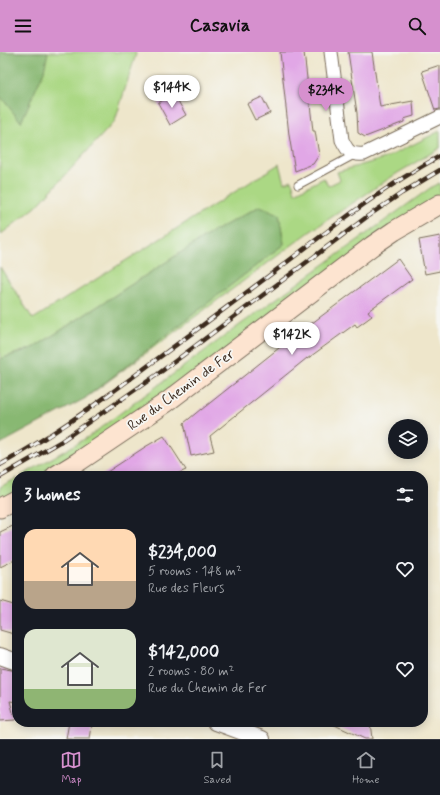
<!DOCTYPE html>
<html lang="en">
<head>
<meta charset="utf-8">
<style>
	body { margin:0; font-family:Mynerve,sans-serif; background:#20242c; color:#f1f3f6; height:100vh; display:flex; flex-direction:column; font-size:15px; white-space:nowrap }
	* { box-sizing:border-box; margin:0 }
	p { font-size:13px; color:#9ea1a6 }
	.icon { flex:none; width:22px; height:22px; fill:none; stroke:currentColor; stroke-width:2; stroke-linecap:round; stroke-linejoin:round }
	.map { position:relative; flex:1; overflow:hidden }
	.drawer { position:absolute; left:12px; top:419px; width:416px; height:256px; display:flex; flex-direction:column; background:#171b24; border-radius:16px; box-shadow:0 2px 10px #0003 }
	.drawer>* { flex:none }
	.buttons { position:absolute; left:388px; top:367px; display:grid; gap:8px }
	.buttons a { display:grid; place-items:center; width:40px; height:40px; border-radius:50%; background:#171b24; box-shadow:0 2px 10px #0003; font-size:20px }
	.price { position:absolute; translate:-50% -34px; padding:0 9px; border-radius:14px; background:#fff; color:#222; font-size:13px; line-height:26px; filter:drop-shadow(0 1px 2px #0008) }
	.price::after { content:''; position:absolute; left:50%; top:24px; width:12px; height:9px; margin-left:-6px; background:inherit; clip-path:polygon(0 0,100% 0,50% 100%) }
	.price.on { background:#d690ce; color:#111 }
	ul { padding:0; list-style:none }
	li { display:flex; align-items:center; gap:12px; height:100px; padding:0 12px }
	li span { display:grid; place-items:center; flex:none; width:112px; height:80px; border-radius:12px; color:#555 }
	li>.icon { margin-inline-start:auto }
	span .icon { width:48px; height:48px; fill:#fffc; stroke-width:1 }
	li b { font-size:17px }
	h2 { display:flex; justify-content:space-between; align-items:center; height:48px; padding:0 12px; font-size:17px }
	header { display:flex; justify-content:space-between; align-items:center; height:52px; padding:0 12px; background:#d690ce; color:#111; font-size:18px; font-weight:700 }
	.tabs { display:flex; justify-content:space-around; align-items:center; height:56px; border-top:1px solid #363941; background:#171b24; font-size:11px; color:#9ea1a6 }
	.tabs a { display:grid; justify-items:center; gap:2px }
	.tabs .on { color:#d690ce }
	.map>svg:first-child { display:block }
</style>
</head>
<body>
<header><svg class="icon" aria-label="menu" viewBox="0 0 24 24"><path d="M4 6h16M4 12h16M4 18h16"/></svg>Casavia<svg class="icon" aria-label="search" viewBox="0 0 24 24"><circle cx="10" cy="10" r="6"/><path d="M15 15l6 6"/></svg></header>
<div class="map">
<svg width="440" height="687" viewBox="0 0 440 687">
	<rect width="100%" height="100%" fill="#f6f6f2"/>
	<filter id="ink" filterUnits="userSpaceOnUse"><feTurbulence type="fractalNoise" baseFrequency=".025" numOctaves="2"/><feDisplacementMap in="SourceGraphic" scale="8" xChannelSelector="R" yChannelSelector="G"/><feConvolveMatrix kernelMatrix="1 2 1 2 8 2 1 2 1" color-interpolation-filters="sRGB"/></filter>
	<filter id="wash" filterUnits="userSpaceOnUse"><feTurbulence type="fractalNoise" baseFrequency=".012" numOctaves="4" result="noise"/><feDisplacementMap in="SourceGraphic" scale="16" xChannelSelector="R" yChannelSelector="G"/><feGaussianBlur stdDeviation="0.9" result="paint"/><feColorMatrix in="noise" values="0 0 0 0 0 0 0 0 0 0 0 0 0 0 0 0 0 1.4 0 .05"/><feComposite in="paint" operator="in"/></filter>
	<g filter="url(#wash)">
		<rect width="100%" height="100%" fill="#eee6cb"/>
		<!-- green -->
		<g fill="#abd884" stroke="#738151">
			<path d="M0,0H135L136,2L115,69L36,155L0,183Z"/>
			<path d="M440,79V96L396,122L311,179L84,347L284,192L279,162L260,154L211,181L35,295L0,307V215L33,267L279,112L284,131L292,128L295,141L324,126L328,134L340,128L337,120L386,106Z"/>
			<path d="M440,131V147L86,397L44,424H21L88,385L237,275L433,134Z"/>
			<path d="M17,426V441L0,449V435Z"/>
		</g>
		<!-- forest -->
		<g fill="#88b872" stroke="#627148">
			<path d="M0,0H48L44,19L21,70L0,44Z"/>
			<path d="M260,154L279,162L284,192L84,347L0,392V307L35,295L211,181Z"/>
		</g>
		<g id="blocks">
			<!-- building -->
			<g fill="#e1a7e6">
				<path d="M280,0H304L313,79H315L319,103L313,112L295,119L289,83Z"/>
				<path d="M348,0H372L380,55L413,49L414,64L404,67V70L365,85L358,81L357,61Z"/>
				<path d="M440,13V57L435,58L422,19Z"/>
				<path d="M174,42L186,63L170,73L158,51Z"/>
				<path d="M262,45L270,61L255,68L247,52Z"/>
				<path d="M440,184V219L425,222L419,188Z"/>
				<path d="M398,207L412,227L368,259L372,264L357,275L355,272L307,307V306L210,384L214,399L191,404L184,371L201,357V358L284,292Z"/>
				<path d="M164,384L186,418L172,424H101L145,395Z"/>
				<path d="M17,472V507L0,515V480Z"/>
				<path d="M0,549L17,554V583L0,578Z"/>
				<path d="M0,616L17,619V650L10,649L15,668L0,669Z"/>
				<path d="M69,670L92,674L90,687H66Z"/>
				<path d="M328,670H370L372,687H365Z"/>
			</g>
		</g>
	</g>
	<g filter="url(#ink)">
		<use href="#blocks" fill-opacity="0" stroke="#7a6c5b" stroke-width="1"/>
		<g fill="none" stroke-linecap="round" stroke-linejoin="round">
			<defs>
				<path id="service" d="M298,133L354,103"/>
				<path id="minor" d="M331,0L342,88C348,100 350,103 364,102L440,65"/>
				<g id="tertiary">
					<path d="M0,604L17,610"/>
					<path d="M216,670L262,687"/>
				</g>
				<g id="secondary">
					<path d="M55,424L78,410L167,350L372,194L394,179L440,152"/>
					<path d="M0,456L17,447"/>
				</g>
			</defs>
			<!-- service casing -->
			<use href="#service" stroke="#7a6c5b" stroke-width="9"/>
			<!-- minor casing -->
			<use href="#minor" stroke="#7a6c5b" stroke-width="15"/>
			<!-- tertiary casing -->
			<use href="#tertiary" stroke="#7a6c5b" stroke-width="18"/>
			<!-- secondary casing -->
			<use href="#secondary" stroke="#7a6c5b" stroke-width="21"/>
			<!-- service -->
			<use href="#service" stroke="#fff" stroke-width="7"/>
			<!-- minor -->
			<use href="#minor" stroke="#fff" stroke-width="13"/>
			<!-- tertiary -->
			<use href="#tertiary" stroke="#fff" stroke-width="16"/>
			<!-- secondary -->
			<use href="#secondary" stroke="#fde4d0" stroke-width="19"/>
			<defs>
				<g id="rail">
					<path d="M0,413C54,383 104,347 153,310C199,276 245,242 291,207C339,170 387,133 440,104"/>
					<path d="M0,425L60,390L158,322L368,164L402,141L440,118"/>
				</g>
			</defs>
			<!-- rail casing -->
			<use href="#rail" stroke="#3b2a1e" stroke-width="4.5"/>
			<!-- rail -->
			<use href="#rail" stroke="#f6f6f2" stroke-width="3" stroke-dasharray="9" stroke-linecap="butt"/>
		</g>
	</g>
	<g text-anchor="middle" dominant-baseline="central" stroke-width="3.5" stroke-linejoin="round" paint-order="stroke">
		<!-- street labels -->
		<g font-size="14" fill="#3b2a1e" stroke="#f6f6f2">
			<text transform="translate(181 338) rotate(-36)">Rue du Chemin de Fer</text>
		</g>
	</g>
</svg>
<div class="buttons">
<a><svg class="icon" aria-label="layers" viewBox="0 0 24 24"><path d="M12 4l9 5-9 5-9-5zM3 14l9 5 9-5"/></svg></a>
</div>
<b class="price" style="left:172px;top:57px">$144K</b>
<b class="price on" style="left:326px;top:60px">$234K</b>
<b class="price" style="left:292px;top:304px">$142K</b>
<section class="drawer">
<h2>3 homes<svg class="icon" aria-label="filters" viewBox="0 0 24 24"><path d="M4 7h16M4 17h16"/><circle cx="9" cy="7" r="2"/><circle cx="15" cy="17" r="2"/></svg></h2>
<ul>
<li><span style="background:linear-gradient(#ffd9b3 65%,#b9a48a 0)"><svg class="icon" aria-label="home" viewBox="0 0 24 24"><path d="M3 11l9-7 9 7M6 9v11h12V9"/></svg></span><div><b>$234,000</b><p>5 rooms · 148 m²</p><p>Rue des Fleurs</p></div><svg class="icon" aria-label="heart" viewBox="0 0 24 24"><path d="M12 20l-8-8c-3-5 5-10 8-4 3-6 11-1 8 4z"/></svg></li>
<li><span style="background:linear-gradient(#dfe7d0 75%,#8fb573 0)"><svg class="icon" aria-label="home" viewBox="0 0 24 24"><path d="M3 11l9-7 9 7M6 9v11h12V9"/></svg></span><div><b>$142,000</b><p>2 rooms · 80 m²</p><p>Rue du Chemin de Fer</p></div><svg class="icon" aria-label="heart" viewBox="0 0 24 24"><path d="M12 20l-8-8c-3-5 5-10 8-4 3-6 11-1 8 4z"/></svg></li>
</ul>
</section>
</div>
<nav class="tabs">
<a class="on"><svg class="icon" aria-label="map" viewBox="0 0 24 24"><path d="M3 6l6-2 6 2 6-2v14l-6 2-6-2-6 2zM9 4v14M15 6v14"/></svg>Map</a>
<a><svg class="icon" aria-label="saved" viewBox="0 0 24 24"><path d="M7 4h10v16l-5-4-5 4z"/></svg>Saved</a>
<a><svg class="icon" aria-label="home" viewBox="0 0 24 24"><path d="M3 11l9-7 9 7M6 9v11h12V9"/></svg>Home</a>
</nav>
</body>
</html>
